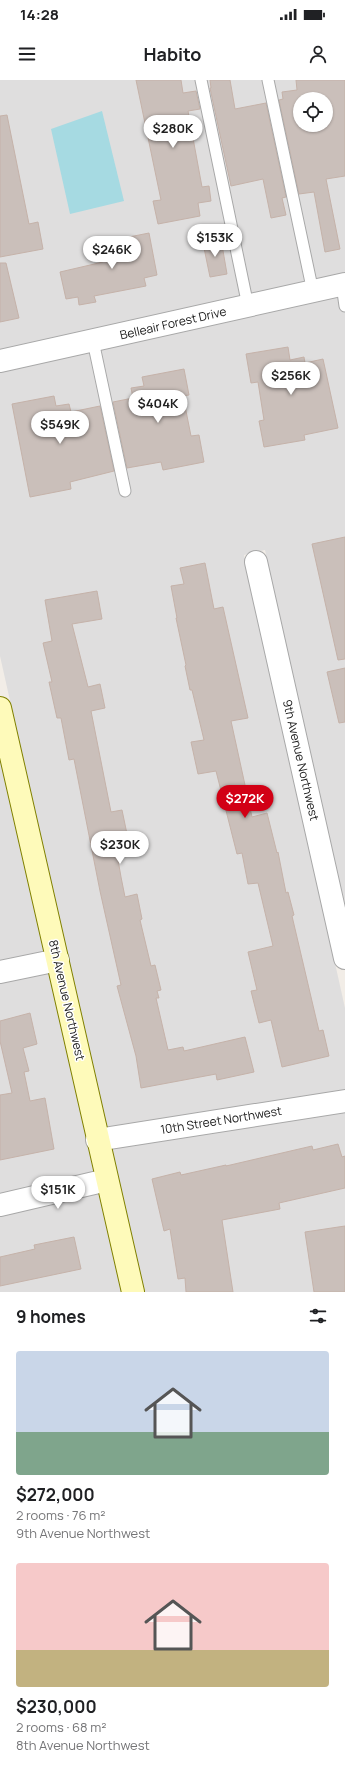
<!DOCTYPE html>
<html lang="en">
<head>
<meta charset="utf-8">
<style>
	body { margin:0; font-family:Manrope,sans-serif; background:#f6f6f6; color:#202124; height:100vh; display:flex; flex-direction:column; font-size:15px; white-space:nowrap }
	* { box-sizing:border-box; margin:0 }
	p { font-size:13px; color:#757577 }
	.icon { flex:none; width:22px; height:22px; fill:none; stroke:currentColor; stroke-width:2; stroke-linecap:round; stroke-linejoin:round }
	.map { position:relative; height:1212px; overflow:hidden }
	.side { display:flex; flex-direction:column; background:#fff; flex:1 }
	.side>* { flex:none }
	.buttons { position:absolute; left:293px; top:12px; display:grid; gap:8px }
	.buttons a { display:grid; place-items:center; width:40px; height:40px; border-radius:50%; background:#fff; box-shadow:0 1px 3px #0004; font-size:20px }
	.price { position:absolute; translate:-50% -34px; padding:0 9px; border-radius:14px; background:#fff; color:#222; font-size:13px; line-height:26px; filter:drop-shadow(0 1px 2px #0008) }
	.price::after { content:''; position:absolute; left:50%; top:24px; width:12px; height:9px; margin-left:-6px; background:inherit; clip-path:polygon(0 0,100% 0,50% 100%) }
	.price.current { background:#d20015; color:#fff }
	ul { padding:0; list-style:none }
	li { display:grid; align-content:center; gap:8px; height:212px; padding:0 16px }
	li span { display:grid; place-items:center; height:124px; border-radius:4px; color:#555 }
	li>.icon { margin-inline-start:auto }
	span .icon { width:72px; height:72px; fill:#fffc; stroke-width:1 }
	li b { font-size:17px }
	h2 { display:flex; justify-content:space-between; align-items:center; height:48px; padding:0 16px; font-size:17px }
	.status { display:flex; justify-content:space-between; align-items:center; height:28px; padding:0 20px; background:#fff; direction:ltr }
	.status svg { height:11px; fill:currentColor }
	header { display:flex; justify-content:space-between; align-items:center; height:52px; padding:0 16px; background:#fff; font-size:18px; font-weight:700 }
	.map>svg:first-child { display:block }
</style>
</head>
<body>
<div class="status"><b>14:28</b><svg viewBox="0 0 49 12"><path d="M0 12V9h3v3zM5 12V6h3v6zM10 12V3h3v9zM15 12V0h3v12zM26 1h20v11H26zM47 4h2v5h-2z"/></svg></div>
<header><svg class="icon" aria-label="menu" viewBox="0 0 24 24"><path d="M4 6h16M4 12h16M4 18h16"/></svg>Habito<svg class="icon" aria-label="person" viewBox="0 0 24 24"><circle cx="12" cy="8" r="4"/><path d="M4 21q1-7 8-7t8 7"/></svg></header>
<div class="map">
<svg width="345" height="1212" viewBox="0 0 345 1212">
	<rect width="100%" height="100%" fill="#f2ede7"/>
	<!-- residential -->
	<g fill="#dfdede" fill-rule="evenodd">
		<path d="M0,0H345V195L0,272ZM300,19H326V45H300Z"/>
		<path d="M345,214V829L265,470L244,475L345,928V1011L106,1049L0,576V291Z"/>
		<path d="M0,678L45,873L0,882Z"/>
		<path d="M49,892L94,1093L0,1115V902Z"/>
		<path d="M345,1031V1212H144L110,1068Z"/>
		<path d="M98,1112L122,1212H0V1135Z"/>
	</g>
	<!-- water -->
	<path fill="#a6dae2" d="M102,31L124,121L70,134L51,49Z"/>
	<!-- building -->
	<g fill="#cabfba" stroke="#c5b2a9" fill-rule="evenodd">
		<path d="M136,0H181L183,13L196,11L200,29L188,31L202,107L209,106L211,121L198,123L200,136L158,144L153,121L161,120Z"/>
		<path d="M210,0H230L235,29L266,23L286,117L282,118L286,135L271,138L263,99L231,106L210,8H211Z"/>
		<path d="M296,0H345V96L326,99L340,169L325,172L314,112L299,114L279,20L283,19L282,12L297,10ZM300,19H326V45H300Z"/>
		<path d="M7,35L29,144L38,142L43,169L0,177V36Z"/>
		<path d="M149,153L157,195L144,198L146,206L94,216L96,222L79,225L78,217L66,219L60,192L103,182L99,163Z"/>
		<path d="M221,159L227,194L210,197L203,163Z"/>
		<path d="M0,183H6L19,238L0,242Z"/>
		<path d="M288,267L290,280L304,277L305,283L323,279L338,348L304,355L305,360L264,367L259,341L264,340L258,302L251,303L246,274Z"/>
		<path d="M184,289L189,315L183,316L191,356L199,355L204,382L163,390L161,382L127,388L113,322L133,318L131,308L144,306L142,297Z"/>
		<path d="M54,316L56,326L69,324L71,332L100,326L114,391L70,402L71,409L30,417L12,324Z"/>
		<path d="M345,457V579L338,580L312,464Z"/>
		<path d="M205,483L214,529L223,527L248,638L231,641L252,737L267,733L277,773L278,772L286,813L288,812L294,835L292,836L319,951L323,950L329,976L282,987L271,940L259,943L251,911L257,910L248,872L273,866L258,803L248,804L242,773L237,774L216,691L198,694L191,662L204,660L192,610H190L185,586L186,585L176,538H177L171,506L184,504L180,488Z"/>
		<path d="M97,511L102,539L72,544L88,607L100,604L105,628L91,631L111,732L122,730L127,754L114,757L121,797L125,817L137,814L142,839L140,840L151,886L155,885L161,910L157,911L159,918H156L168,970L183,967L184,971L245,957L254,992L217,1000L216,994L141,1008L136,976L117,906L121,905L100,811L74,679L69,680L61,638H57L49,602H52L43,563L52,561L45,520Z"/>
		<path d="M345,588V642L339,643L327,592Z"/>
		<path d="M30,933L37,964L23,968L29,991L24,992L30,1021L45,1018L54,1069L0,1080V1015L12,1013L0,961V941Z"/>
		<path d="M338,1064L342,1077L345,1076V1108L279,1123L280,1129L222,1140L233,1212H186L185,1198L178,1199L170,1149L164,1151L152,1099L180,1092L181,1095L226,1085V1086L312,1066L313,1070Z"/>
		<path d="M345,1146V1212H314L305,1152Z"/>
		<path d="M74,1157L81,1189L0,1206V1177L35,1169L34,1165Z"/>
	</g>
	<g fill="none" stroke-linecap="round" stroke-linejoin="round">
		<defs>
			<g id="lane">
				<path d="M201,0L248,226"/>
				<path d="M268,0L313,212"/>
				<path d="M342,205L345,226"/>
				<path d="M93,261L125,411"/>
			</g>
			<g id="street">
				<path d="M0,281L345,204"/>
				<path d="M256,482L345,878"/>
				<path d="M0,892L58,880"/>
				<path d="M97,1060L345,1021"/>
				<path d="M0,1125L107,1100"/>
			</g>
			<path id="secondary" d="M0,628L133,1212"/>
		</defs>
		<!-- lane casing -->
		<use href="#lane" stroke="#a8a8a8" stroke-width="13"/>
		<!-- street casing -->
		<use href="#street" stroke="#a8a8a8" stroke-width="24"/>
		<!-- secondary casing -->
		<use href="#secondary" stroke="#808000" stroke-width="24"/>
		<!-- lane -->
		<use href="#lane" stroke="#fff" stroke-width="11"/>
		<!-- street -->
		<use href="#street" stroke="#fff" stroke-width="22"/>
		<!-- secondary -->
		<use href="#secondary" stroke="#fefaba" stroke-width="22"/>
	</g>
	<g text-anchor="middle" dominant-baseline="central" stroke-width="3" stroke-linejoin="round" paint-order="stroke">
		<!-- street labels -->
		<g font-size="12" fill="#212121" stroke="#fff">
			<text transform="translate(173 243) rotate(-13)">Belleair Forest Drive</text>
			<text transform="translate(301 680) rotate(77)">9th Avenue Northwest</text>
			<text transform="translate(67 920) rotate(77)">8th Avenue Northwest</text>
			<text transform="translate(221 1040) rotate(-9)">10th Street Northwest</text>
		</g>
	</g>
</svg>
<div class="buttons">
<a><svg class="icon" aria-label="locate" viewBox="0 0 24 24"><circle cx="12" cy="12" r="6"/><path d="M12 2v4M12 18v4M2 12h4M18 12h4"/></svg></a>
</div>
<b class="price" style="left:173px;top:69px">$280K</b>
<b class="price" style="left:215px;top:178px">$153K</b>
<b class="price" style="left:112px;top:190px">$246K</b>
<b class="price" style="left:291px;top:316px">$256K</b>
<b class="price" style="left:158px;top:344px">$404K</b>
<b class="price" style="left:60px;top:365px">$549K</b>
<b class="price current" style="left:245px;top:739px">$272K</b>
<b class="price" style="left:120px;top:785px">$230K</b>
<b class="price" style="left:58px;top:1130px">$151K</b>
</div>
<section class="side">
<h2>9 homes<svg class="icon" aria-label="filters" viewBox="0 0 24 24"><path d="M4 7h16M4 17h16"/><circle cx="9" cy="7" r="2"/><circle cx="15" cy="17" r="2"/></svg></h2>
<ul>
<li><span style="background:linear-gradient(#c9d6e8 65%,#7fa58c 0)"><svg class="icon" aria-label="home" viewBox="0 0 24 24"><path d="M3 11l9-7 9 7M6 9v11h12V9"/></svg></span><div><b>$272,000</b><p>2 rooms · 76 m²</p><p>9th Avenue Northwest</p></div></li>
<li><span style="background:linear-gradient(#f6c9c9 70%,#c2b280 0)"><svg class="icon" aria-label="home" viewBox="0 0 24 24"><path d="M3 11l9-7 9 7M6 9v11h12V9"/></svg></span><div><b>$230,000</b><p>2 rooms · 68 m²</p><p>8th Avenue Northwest</p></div></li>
</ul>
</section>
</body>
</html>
